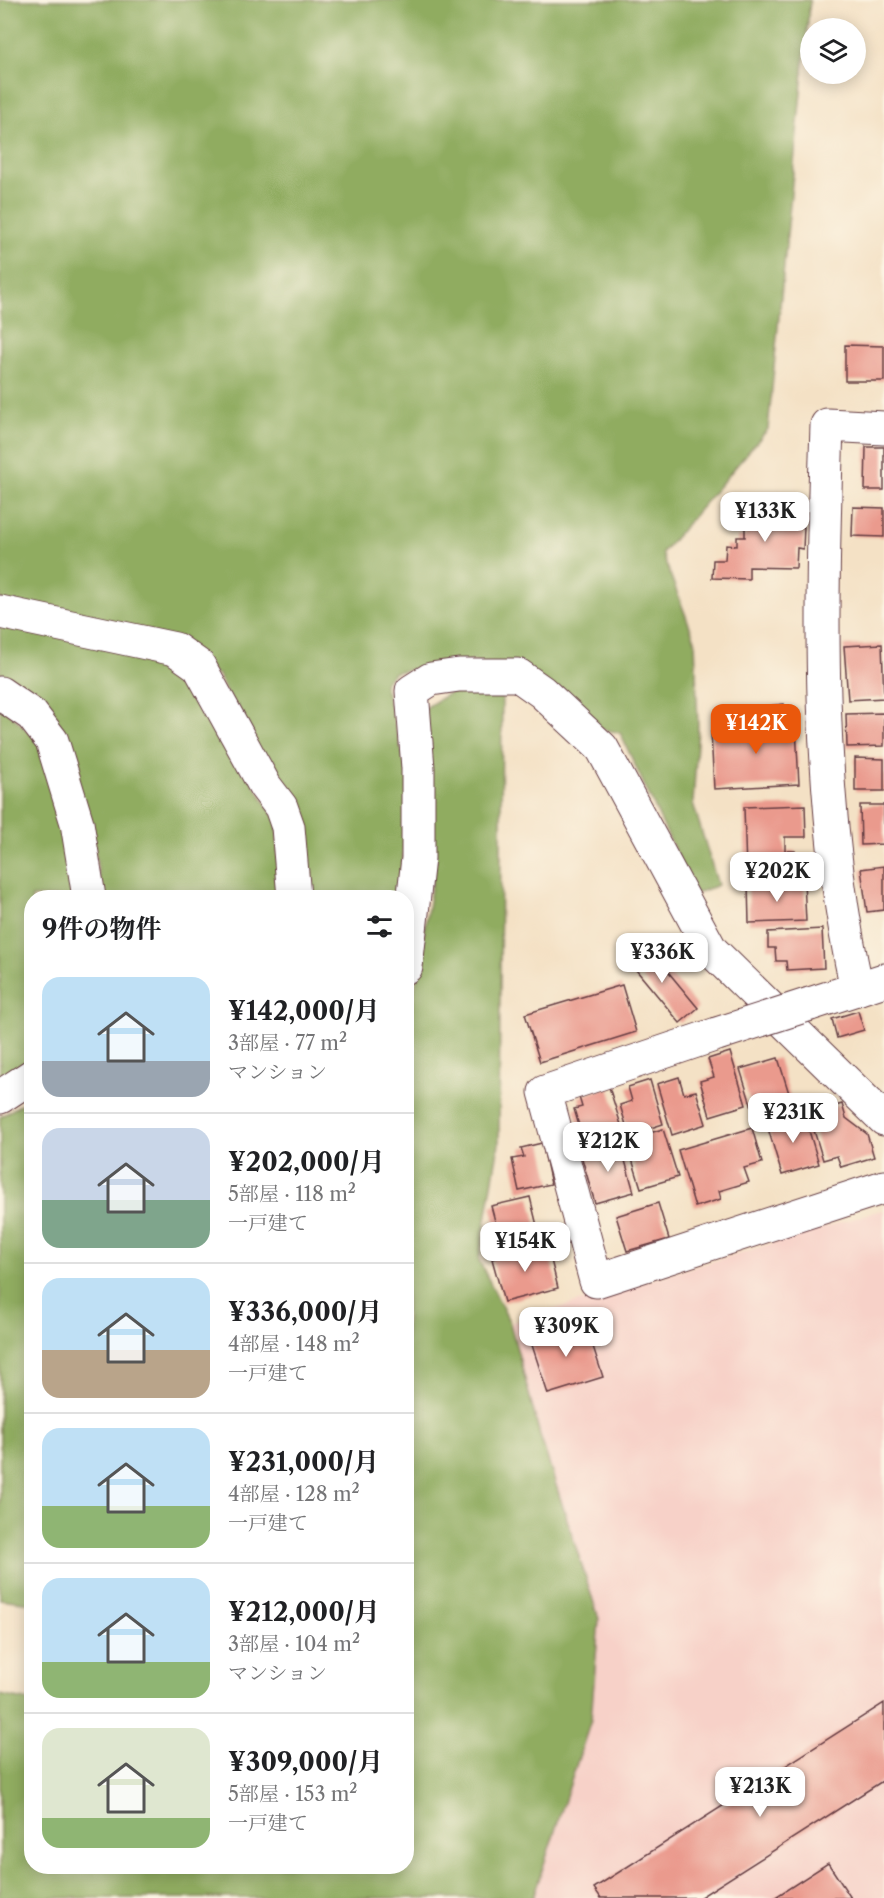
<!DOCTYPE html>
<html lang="ja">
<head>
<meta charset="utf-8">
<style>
	body { margin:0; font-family:"Libre Caslon Text","Noto Serif JP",serif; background:#f6f6f6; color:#202124; height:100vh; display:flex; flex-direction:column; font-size:22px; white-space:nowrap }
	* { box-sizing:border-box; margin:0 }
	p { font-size:20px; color:#757577 }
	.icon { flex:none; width:33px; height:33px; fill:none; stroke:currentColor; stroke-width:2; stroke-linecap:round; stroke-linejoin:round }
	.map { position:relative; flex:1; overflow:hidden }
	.panel { position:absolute; left:24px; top:890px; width:390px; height:984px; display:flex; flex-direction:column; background:#fff; border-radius:24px; box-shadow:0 3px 15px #0003 }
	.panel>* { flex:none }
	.buttons { position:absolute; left:800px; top:18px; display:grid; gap:12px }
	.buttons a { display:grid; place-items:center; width:66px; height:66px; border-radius:50%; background:#fff; box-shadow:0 3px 15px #0003; font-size:30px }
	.price { position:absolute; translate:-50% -51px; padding:0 14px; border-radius:12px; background:#fff; color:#222; font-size:20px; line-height:39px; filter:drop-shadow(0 2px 3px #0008) }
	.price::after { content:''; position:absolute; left:50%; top:36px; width:18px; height:14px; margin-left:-9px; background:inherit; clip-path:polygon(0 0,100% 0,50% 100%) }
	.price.active { background:#ea580c; color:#fff }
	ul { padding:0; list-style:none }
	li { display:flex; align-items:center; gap:18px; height:150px; padding:0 18px }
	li+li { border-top:2px solid #e0e0e0 }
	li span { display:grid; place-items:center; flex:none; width:168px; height:120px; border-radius:18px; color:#555 }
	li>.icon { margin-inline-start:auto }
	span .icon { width:72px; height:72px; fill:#fffc; stroke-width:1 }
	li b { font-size:26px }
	h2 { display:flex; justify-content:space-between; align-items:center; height:72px; padding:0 18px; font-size:26px }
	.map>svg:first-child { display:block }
</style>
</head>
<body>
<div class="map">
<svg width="884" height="1898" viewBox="0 0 884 1898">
	<rect width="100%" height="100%" fill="#fcf5e5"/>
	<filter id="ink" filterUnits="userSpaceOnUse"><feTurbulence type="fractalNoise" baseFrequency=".0167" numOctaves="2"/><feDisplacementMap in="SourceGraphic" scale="12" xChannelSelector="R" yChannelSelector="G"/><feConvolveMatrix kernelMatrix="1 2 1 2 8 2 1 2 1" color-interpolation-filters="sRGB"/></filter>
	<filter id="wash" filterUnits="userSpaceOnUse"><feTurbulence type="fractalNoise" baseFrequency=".008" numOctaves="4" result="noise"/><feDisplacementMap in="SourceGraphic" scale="24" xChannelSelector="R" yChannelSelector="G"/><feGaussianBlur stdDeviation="1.35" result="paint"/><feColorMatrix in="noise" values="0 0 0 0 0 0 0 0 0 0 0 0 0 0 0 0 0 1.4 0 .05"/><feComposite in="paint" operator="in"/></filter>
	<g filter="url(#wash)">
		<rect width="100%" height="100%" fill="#f4e1c5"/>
		<!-- built -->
		<path fill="#f7d1c8" d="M881,1210L884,1211V1898H533L591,1720L540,1435L510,1323Z"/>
		<!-- forest -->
		<g fill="#90ac60" stroke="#6d6646" stroke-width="1.5">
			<path d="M0,0H810L768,429L662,553L695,640L698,728L693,803L718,885L695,894L620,733L589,726L474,661L395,672L384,683L409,778L400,897H305L219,675L0,599Z"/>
			<path d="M0,624L181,664L277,822L280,897H102L90,820L0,680Z"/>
			<path d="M451,692H502L499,1144L479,1260L510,1323L540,1435L599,1619L591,1720L533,1898H0V1695L31,1701L32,1866H406V1044L434,870L425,708Z"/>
			<path d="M0,704L44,747L67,826L76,897H32L31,1058L0,1083Z"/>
			<path d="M31,1098V1603L0,1599V1117Z"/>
		</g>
		<g id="blocks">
			<!-- building -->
			<g fill="#ea9a8d">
				<path d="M845,345L884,346V381H845Z"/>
				<path d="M866,447H884V490H865Z"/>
				<path d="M773,498H798V527H804L803,549L797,548L796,568L749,567V579L712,578L713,560H725L726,545L737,546V537H745V526H758V512L773,513Z"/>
				<path d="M853,507L884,508V537L852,536Z"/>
				<path d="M882,644L884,698L848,700L844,646Z"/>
				<path d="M784,704L785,728H796L799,784L714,789L711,732L771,729L769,706Z"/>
				<path d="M884,713V746L847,747L846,714Z"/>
				<path d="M855,758L884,759V791H855Z"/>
				<path d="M805,805L806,837H785V851H795V870L746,871L744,807Z"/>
				<path d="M860,805H884V844L861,845Z"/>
				<path d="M884,866V910L867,912L861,869Z"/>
				<path d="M804,882L806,921L749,923L748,884Z"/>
				<path d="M822,929L824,968L787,970L786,961H776L775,948H768V932Z"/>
				<path d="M645,944L698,1008L680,1023L627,959Z"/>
				<path d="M622,985L636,1032L540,1062L525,1014Z"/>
				<path d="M858,1011L864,1030L837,1038L832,1019Z"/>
				<path d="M730,1052L746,1105L710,1116L700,1081L714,1077L708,1059Z"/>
				<path d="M778,1058L792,1103L754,1114L740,1069Z"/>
				<path d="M679,1077L684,1094L696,1091L706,1124L672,1135L657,1084Z"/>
				<path d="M650,1080L663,1124L629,1135L620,1105L632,1101L628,1087Z"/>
				<path d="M609,1087L622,1128L583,1139L574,1109L582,1107L579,1097Z"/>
				<path d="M842,1104L846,1118L867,1134L874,1157L841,1167L837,1156L823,1160L809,1114Z"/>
				<path d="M804,1114L819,1164L782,1175L767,1125Z"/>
				<path d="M752,1128L762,1163L744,1168L749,1182L719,1191L721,1199L695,1207L678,1150Z"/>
				<path d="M663,1129L678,1177L641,1188L626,1140Z"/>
				<path d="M542,1143L551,1184L519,1191L512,1159L524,1157L521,1148Z"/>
				<path d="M620,1143L634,1192L595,1203L581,1155Z"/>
				<path d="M530,1197L538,1230L500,1240L491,1206Z"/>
				<path d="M658,1203L669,1239L627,1251L616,1216Z"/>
				<path d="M547,1244L558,1288L504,1302L492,1259Z"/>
				<path d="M585,1322L603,1377L548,1394L530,1339Z"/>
				<path d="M884,1703V1780L699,1898H601L594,1888Z"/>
				<path d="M828,1863L851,1898H774Z"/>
			</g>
		</g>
	</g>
	<g filter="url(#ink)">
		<use href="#blocks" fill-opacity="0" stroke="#643c42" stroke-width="1.5"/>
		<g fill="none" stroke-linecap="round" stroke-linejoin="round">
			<defs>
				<g id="minor">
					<path d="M0,612L175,649L199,666L265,786L281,807L288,827L294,897"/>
					<path d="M0,693L32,715L52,741L77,823L89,897"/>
					<path d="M406,967L418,858V768L412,691L431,679L459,675H518L542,692L602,748L711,950L884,1119"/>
					<path d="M857,989C816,803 821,614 827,425L884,428"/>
					<path d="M810,1004L884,980"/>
					<path d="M717,1034L545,1092L596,1281L884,1187"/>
					<path d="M0,1097L32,1076"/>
				</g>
			</defs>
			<!-- minor casing -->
			<use href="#minor" stroke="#643c42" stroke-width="35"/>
			<!-- minor -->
			<use href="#minor" stroke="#fff" stroke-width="33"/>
			<defs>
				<path id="minor-bridge" d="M717,1034L810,1004"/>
			</defs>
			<!-- minor-bridge casing -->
			<use href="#minor-bridge" stroke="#643c42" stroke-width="35" stroke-linecap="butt"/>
			<!-- minor-bridge -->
			<use href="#minor-bridge" stroke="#fff" stroke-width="33"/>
		</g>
	</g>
</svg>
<div class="buttons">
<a><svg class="icon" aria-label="layers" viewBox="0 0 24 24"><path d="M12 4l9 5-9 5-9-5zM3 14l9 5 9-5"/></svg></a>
</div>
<b class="price" style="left:765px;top:543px">¥133K</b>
<b class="price active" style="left:756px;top:755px">¥142K</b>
<b class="price" style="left:777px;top:903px">¥202K</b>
<b class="price" style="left:662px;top:984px">¥336K</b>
<b class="price" style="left:793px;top:1144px">¥231K</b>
<b class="price" style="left:608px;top:1173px">¥212K</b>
<b class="price" style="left:525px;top:1273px">¥154K</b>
<b class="price" style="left:566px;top:1358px">¥309K</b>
<b class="price" style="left:760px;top:1818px">¥213K</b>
<section class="panel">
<h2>9件の物件<svg class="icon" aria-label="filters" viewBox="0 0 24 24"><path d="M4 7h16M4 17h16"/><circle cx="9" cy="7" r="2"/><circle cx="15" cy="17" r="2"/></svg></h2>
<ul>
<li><span style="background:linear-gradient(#bfe0f5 70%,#9aa5b1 0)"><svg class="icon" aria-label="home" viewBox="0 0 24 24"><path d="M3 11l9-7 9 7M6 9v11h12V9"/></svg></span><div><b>¥142,000/月</b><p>3部屋 · 77 m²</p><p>マンション</p></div></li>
<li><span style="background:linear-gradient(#c9d6e8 60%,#7fa58c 0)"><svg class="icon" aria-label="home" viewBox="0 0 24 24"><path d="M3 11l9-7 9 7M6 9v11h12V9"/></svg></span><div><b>¥202,000/月</b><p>5部屋 · 118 m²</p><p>一戸建て</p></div></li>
<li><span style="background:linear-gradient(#bfe0f5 60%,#b9a48a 0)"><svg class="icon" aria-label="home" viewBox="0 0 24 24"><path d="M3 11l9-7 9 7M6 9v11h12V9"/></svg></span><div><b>¥336,000/月</b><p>4部屋 · 148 m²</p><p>一戸建て</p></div></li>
<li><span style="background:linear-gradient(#bfe0f5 65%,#8fb573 0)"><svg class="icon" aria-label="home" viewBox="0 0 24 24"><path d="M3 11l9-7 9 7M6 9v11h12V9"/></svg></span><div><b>¥231,000/月</b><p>4部屋 · 128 m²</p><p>一戸建て</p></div></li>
<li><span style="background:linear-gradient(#bfe0f5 70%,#8fb573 0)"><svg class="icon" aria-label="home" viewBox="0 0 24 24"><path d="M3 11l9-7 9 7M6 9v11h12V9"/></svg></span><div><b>¥212,000/月</b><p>3部屋 · 104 m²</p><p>マンション</p></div></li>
<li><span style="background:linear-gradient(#dfe7d0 75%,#8fb573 0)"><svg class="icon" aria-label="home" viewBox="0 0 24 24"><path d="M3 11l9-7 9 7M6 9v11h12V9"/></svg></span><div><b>¥309,000/月</b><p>5部屋 · 153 m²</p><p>一戸建て</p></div></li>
</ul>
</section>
</div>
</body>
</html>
